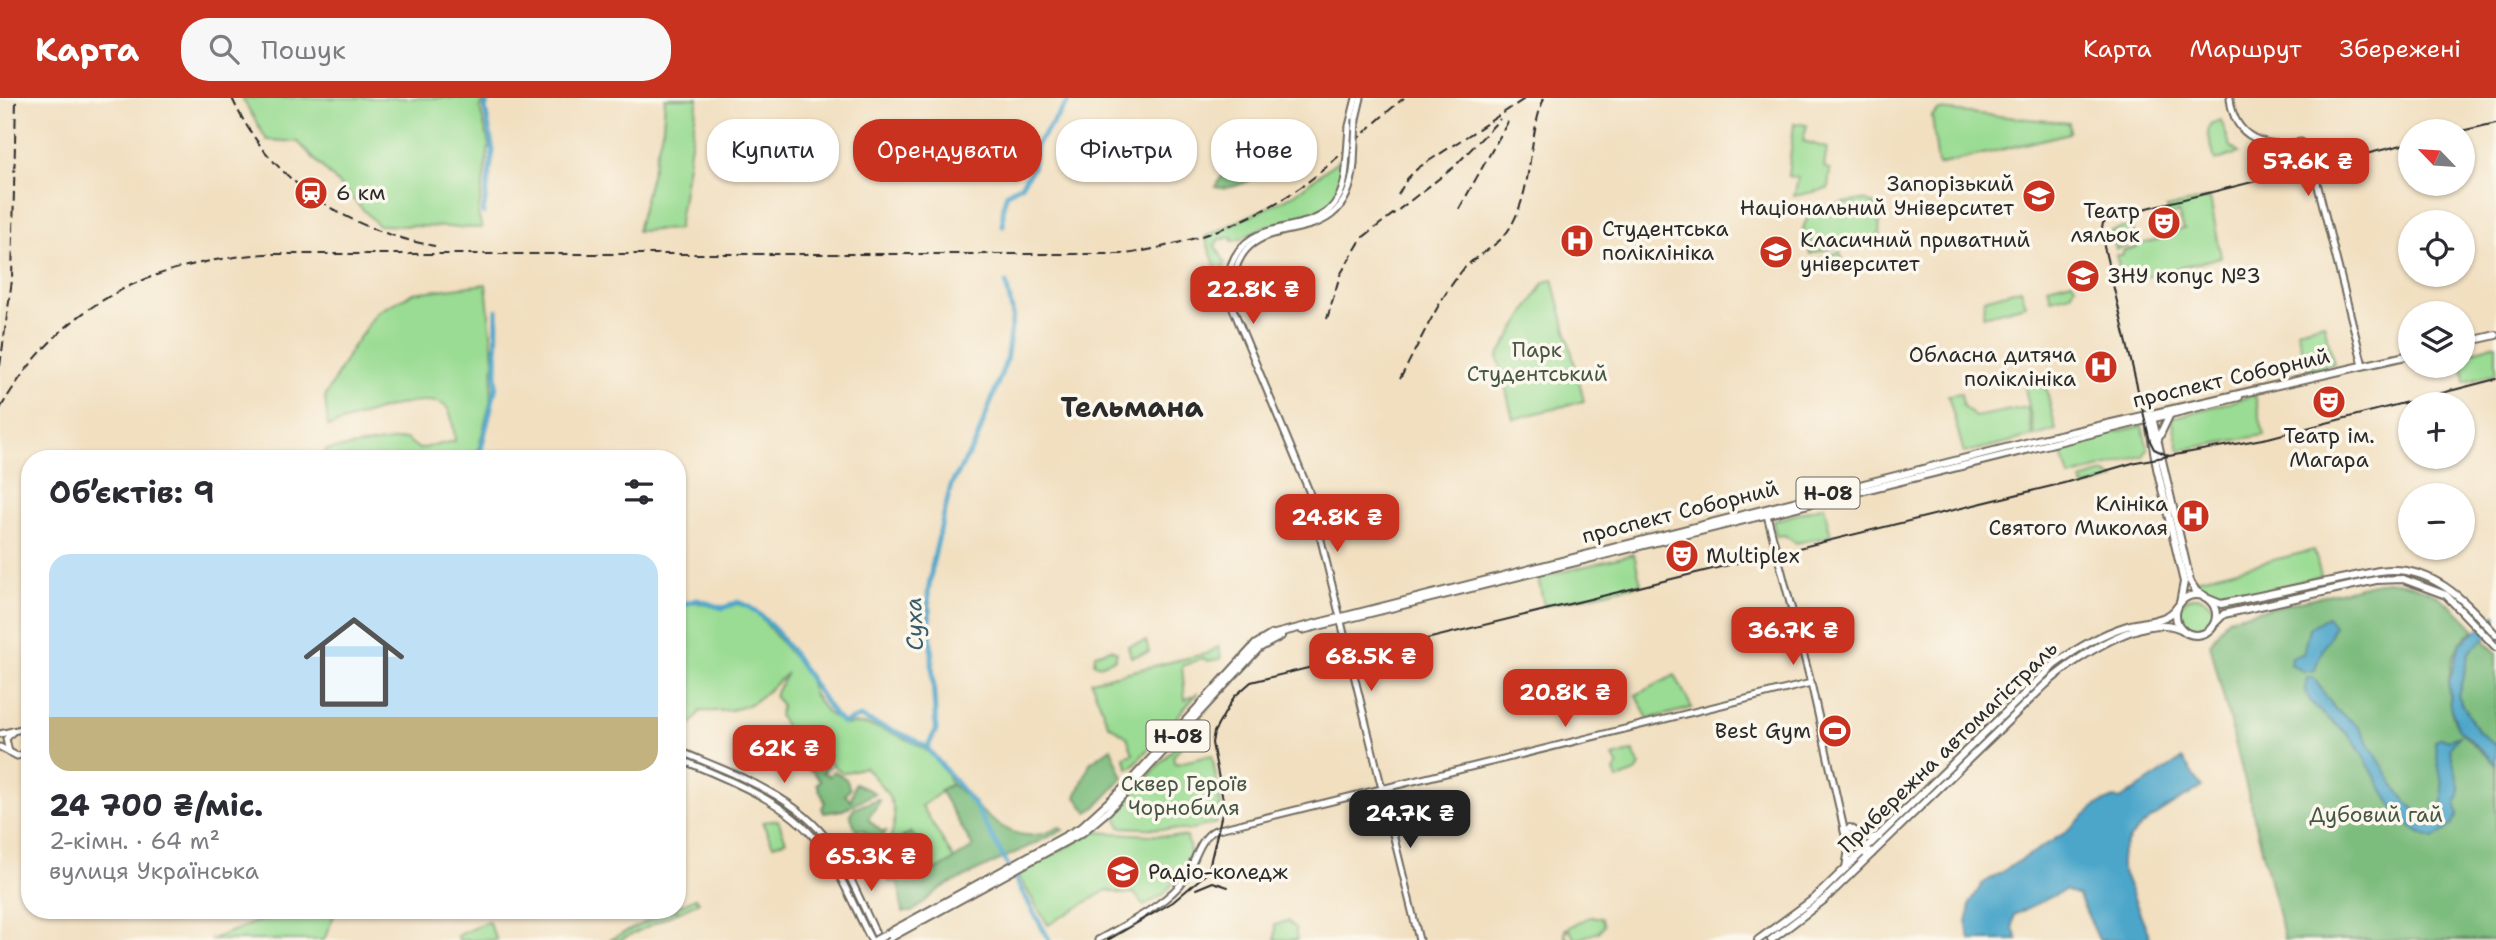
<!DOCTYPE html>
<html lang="uk">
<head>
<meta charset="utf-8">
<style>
	body { margin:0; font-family:"Shantell Sans",sans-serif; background:#f7f7f7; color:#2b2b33; height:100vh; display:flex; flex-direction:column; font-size:26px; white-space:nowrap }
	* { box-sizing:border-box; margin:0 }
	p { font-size:23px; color:#7c7c81 }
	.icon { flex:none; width:38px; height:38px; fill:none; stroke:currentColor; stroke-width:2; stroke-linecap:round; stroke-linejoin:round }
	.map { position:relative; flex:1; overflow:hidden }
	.drawer { position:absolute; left:21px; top:352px; width:665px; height:469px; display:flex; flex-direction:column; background:#fff; border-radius:28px; box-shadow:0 2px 5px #0004 }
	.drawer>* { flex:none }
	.top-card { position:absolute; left:707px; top:21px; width:665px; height:63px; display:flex; gap:14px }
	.needle { width:46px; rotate:295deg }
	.fabs { position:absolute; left:2398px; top:21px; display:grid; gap:14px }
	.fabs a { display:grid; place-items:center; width:77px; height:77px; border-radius:50%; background:#fff; box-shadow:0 2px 5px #0004; font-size:35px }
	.price { position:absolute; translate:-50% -60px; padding:0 16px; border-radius:14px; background:#c8321e; color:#fff; font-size:23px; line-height:46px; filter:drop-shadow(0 2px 4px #0008) }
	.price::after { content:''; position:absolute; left:50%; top:42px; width:21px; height:16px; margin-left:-10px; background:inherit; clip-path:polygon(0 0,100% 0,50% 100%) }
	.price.current { background:#222; color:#fff }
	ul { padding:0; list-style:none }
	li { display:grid; align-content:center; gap:14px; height:371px; padding:0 28px }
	li span { display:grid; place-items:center; height:217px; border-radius:21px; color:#555 }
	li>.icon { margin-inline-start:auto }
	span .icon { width:126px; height:126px; fill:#fffc; stroke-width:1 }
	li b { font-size:30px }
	h2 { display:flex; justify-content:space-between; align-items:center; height:84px; padding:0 28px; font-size:30px }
	.pill { padding:0 24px; border-radius:28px; background:#fff; box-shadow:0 2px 5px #0004; font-size:24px; line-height:63px }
	.pill.current { background:#c8321e; color:#fff }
	header { display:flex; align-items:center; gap:42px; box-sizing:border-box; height:98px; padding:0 35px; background:#c8321e; color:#fff }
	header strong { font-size:33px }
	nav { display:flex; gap:38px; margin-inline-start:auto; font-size:24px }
	.search { width:490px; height:63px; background:#f7f7f7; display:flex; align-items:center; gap:18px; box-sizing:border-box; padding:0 24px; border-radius:28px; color:#7c7c81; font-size:26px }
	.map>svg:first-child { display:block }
</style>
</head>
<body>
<header>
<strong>Карта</strong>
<div class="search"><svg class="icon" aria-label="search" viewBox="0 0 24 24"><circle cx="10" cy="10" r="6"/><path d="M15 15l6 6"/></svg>Пошук</div>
<nav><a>Карта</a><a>Маршрут</a><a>Збережені</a></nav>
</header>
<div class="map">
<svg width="2496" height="842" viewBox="0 0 2496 842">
	<rect width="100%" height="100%" fill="#fbf7ec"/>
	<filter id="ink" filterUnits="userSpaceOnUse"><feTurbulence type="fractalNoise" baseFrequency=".0143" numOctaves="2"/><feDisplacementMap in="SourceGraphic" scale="14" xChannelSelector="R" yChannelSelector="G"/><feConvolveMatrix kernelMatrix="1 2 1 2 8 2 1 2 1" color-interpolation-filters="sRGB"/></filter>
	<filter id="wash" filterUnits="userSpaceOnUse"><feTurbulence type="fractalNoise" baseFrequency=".00686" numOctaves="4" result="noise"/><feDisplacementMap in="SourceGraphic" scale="28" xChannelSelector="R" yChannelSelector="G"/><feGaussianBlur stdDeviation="1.57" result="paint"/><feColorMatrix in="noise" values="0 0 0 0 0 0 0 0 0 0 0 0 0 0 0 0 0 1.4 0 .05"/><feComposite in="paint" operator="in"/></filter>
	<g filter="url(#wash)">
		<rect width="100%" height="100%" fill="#f1dfc0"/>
		<!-- green -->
		<g fill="#9adc93" stroke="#62845f" stroke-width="2">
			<path d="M242,0H486L480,10L489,48L478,116L482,130L378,127L298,44L267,42Z"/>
			<path d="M665,0H698L678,131L637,133L663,29Z"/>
			<path d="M1939,12L2069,25L2070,35L1938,67L1932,18Z"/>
			<path d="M2221,22L2230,47L2238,55L2215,63L2208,34L2210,26Z"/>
			<path d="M1794,25L1807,27L1803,43L1827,50L1824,69L1830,72L1828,91L1794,98L1798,80L1788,78Z"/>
			<path d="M1340,61C1356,115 1296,120 1262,130C1251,133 1244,143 1232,143V139L1218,142L1215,148L1225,164L1221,184L1205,139L1292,98Z"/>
			<path d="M2210,100L2221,159L2144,179L2141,175L2122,180L2116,157H2123V153L2137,149V147L2172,138V134L2184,131L2178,115L2168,117L2166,110Z"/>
			<path d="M1861,102C1886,105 1877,121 1880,137L1810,156L1809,151L1814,149L1803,133C1805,107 1841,107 1861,102Z"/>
			<path d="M2132,128L2135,139L2122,142L2127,144V148L2116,151L2110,133Z"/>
			<path d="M1840,154L1843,163L1825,168L1822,159Z"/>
			<path d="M1553,181L1584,303L1513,321L1498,258L1544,185Z"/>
			<path d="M2072,183L2075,188L2071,196L2051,201L2048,189Z"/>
			<path d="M486,186L494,263L490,305L476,360H325L326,352L406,341L419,351L455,343C454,334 453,319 448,311C432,288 350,322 328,329L325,299L350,253L377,214L413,195Z"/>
			<path d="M2021,191L2026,207L1983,218L1984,201Z"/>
			<path d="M2324,225L2334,266L2307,272L2297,232Z"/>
			<path d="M2496,246V276L2465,284L2462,256Z"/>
			<path d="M2043,277L2056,332L2035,338L2023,280Z"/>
			<path d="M1961,295L1963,308L1975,319L2027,309L2033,338L1964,355L1948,297Z"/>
			<path d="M2255,297L2264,337L2179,352L2172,320Z"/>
			<path d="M2142,328L2148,351L2143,358L2069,379L2059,346Z"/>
			<path d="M2104,375L2115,381L2083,389L2081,382Z"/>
			<path d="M1824,408L1831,438L1796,445L1784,437L1776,438L1773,423Z"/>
			<path d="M2314,452L2321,478L2226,503L2199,491L2192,482Z"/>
			<path d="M1634,456L1641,486L1544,508L1538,480Z"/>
			<circle cx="2196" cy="517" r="18"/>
			<path d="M695,504L724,511L737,506L754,511L807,576L814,597L827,615L846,627C867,621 916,643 933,658C941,665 946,677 952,686L922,708L955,763L935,773L911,734L888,748C903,709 890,697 865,669L843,675L823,659H812L800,652L779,618L782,607L774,598L787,575C753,606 749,615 700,613L677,649V510Z"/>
			<path d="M1146,543L1149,554L1131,559L1128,548Z"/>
			<path d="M1219,548L1221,561L1207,563L1203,560L1182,568L1185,602L1198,595L1131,670H1128L1124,659L1133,656L1127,639L1108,626L1091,583L1208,555Z"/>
			<path d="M1111,551L1117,554L1115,561L1100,567L1094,565L1095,556Z"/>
			<path d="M1675,577L1692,610L1648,621L1636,597Z"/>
			<path d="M1189,633L1192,635L1173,659L1175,666L1212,657L1221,707L1216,725L1189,732L1120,729L1115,716Z"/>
			<path d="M1633,653L1640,668L1637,673L1617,682L1614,673L1618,668L1613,659Z"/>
			<path d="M719,672L772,696L804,721L801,722L765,697L717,675Z"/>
			<path d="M778,722L786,743L773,747L762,724Z"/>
			<path d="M806,726L832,752L868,823L865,825L835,764Z"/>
			<path d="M1094,734L1187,739L1192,761L1164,796L1144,808L1134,795L1122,796L1107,792L1048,827L1017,776Z"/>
			<path d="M695,800L699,804L620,842H609L671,812H677V809Z"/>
			<path d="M287,812H336L324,842H210Z"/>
			<path d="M1591,818L1601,820L1604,828L1599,834L1575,842L1569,831L1565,836L1568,842H1565V831Z"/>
			<path d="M488,823L497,842H459L457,838Z"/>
			<path d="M1288,823L1295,830L1297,842H1275V827Z"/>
		</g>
		<!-- forest -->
		<g fill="#7bbc7d" stroke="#537454" stroke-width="2">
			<path d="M1255,27L1293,45V50C1272,66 1244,95 1215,89L1224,75L1238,82L1248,67L1236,61L1247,40L1255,41L1258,34L1252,30Z"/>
			<path d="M2386,483C2427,485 2450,503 2475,532C2470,537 2462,541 2459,547C2446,570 2444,611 2460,632C2470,645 2484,656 2496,666V842H2285L2210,546L2228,520Z"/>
			<path d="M2483,541L2496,555V648L2477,632L2458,598L2469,554Z"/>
			<path d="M1111,650L1123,680L1096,709L1087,714L1076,699L1090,665Z"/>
			<path d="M805,663L821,664L828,669L823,674L829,678L834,673L846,681L850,691L845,697L851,702L855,685L875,695L843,712L824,715L822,710L825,704L817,686L820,683L813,674L806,670Z"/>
			<path d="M952,686C985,714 1013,755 1059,729L1063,732L941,790L912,814H902L899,787L895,783L889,784L884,755L911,734L936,773L973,749L940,692Z"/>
			<path d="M878,701L880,703L868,721L881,733H886L876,749L869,743V737L863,732H856L850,716L855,710Z"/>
			<path d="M879,761L883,778L875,788L866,771Z"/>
		</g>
		<!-- water -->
		<g fill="#4ca6ca" stroke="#3c687a" stroke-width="2">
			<path d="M2496,517V531L2469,554L2458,598L2477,632L2496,648V666L2458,630L2450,608L2449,584L2460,546Z"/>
			<path d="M2327,519L2334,528C2328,544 2319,555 2315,572L2303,574L2291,566L2292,559L2303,556L2309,530Z"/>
			<path d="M2313,579L2335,611L2358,628L2400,696L2430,728C2457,712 2434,665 2435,643L2441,639L2449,642L2459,638L2450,650L2460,693L2456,707L2458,717L2452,727L2434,741C2390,729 2378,673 2351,640C2337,623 2298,608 2307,580Z"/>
			<path d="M2182,661L2202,689C2175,706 2117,732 2121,769L2151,842H2099L2079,798L2065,792L2014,817L2013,830L2018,842H1970L1967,826L1970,805L1982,786L2063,736L2097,707L2114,700L2120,702Z"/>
		</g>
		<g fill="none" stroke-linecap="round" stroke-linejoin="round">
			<!-- river -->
			<g stroke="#4ca6ca" stroke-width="5">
				<path d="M483,115L493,53L485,10L489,0"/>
				<path d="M1003,128V108L1007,95L1021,87L1033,70L1036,47L1071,0"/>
				<path d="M1006,185L1013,217L1006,263L976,344L951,387L933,463L928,495L936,632L927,650L974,706L1049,842"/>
				<path d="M479,360L496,288L497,212"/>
				<path d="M677,508L697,502L723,510L738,504C755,510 765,521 777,534C782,539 782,545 790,551L834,617L843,625L860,619C881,630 909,636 927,650"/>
			</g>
		</g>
	</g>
	<g filter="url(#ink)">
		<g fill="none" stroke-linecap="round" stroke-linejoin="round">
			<defs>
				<g id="secondary">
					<path d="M2230,0C2234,41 2265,50 2301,44L2308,49L2363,267"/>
					<path d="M1356,21L1361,0"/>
					<path d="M1349,28L1356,0"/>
					<path d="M1354,66C1344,176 1231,86 1231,206L1309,393L1419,842"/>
					<path d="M1230,203C1224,193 1227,182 1230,171C1249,102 1340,157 1346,70"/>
					<path d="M1767,417L1811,585L1844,731L1868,759"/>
					<path d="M0,636L30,629"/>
					<path d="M0,649L17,658L30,654"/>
					<path d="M677,652C735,677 802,698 837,755C853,783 865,813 879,842"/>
					<path d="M9,654L6,641L13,633"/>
					<path d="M677,660C731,683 792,704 826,755C844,782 856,813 871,842"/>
					<path d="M1853,733L1872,756"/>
					<path d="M1098,842C1126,826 1158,811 1180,787C1194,771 1197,741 1215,732L1811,585"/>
				</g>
				<g id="primary">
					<path d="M2462,245L2496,237"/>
					<path d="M2148,319L2157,370L2184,484L2180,505"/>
					<path d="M2152,319L2190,483L2196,493L2205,498"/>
					<path d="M2158,341L2169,318"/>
					<circle cx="2196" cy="517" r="20"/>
					<path d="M2209,501L2221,506L2379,473C2431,465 2464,502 2496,537"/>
					<path d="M2214,526L2224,516L2376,482L2403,481L2446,497L2496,549"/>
					<path d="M1302,532L2239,299"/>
					<path d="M1850,730L1867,740L1879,739"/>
					<path d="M1844,731L1849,751L1846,770"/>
					<path d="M887,836L1080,730L1125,689L1256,546L1271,537L2037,342L2410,257"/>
					<path d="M886,842L1083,734L1108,713L1259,550L1281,538"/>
					<path d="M1758,842L1815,800L2054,567C2076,551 2101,536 2127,528C2144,523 2168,524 2177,509"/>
					<path d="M1771,842L1825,801L2045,587C2072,562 2146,511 2183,532"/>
				</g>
			</defs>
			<!-- secondary casing -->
			<use href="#secondary" stroke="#706a5f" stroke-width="9"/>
			<!-- primary casing -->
			<use href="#primary" stroke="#706a5f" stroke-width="10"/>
			<!-- secondary -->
			<use href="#secondary" stroke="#fff" stroke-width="5"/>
			<!-- primary -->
			<use href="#primary" stroke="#fff" stroke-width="6"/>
			<!-- tram -->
			<g stroke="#2b2b2b" stroke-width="2">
				<path d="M2461,33L2496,25"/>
				<path d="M2169,358L2154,351L2150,343L2101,136L2103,125L2111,119L2410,45"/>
				<path d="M1196,791L1213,784L1228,789"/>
				<path d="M1108,842L1173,804L1208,774L1224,707L1212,645L1214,634L1234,599L1251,584L2064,385L2136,364L2268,340L2496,281"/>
			</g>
			<!-- rail -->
			<g stroke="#2b2b2b" stroke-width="2" stroke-dasharray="10 5" stroke-linecap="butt">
				<path d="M232,0C270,84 347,132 435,148"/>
				<path d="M1398,97L1407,81L1418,70L1526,0"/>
				<path d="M1459,111L1509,22"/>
				<path d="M1327,221L1340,177L1362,140L1454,69L1500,21"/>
				<path d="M0,268L12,182L16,0"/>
				<path d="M1400,281C1419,246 1436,206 1461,174C1475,156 1499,150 1511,128C1534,87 1527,42 1544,0"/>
				<path d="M0,311C61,206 146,165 265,156H1126C1188,146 1250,125 1301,89C1338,62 1369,28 1404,0"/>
			</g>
			<defs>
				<g id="secondary-bridge">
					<path d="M1354,66L1356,21"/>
					<path d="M1346,70L1349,28"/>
				</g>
				<path id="primary-bridge" d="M876,842L887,836"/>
			</defs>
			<!-- secondary-bridge casing -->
			<use href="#secondary-bridge" stroke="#706a5f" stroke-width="9" stroke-linecap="butt"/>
			<!-- primary-bridge casing -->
			<use href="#primary-bridge" stroke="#706a5f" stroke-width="10" stroke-linecap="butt"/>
			<!-- secondary-bridge -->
			<use href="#secondary-bridge" stroke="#fff" stroke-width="5"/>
			<!-- primary-bridge -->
			<use href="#primary-bridge" stroke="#fff" stroke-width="6"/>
		</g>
	</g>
	<!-- icons -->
	<defs>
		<symbol id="station-disc" viewBox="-11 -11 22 22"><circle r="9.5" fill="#c8321e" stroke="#fbf7ec"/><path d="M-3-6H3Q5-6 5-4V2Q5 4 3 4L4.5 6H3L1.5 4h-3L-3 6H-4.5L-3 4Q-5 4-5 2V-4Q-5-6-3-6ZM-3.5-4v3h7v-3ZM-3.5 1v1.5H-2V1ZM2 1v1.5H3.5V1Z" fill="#fff"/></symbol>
		<symbol id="university-disc" viewBox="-11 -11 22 22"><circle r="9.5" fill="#c8321e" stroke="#fbf7ec"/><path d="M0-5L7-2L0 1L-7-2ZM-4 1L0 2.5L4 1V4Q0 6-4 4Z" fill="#fff"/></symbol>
		<symbol id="theatre-disc" viewBox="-11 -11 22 22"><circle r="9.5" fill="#c8321e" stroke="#fbf7ec"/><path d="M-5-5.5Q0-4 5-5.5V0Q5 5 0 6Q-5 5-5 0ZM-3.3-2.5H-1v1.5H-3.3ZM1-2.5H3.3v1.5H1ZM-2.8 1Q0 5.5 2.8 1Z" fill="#fff"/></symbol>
		<symbol id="hospital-disc" viewBox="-11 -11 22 22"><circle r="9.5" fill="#c8321e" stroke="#fbf7ec"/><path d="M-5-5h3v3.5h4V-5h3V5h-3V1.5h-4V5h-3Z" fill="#fff"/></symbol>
		<symbol id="stadium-disc" viewBox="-11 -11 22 22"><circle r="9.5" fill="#c8321e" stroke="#fbf7ec"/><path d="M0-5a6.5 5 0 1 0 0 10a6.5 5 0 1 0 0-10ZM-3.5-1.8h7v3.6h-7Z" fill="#fff"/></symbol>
	</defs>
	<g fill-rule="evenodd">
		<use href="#station-disc" x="292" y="76" width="38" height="38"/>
		<use href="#university-disc" x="2020" y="79" width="38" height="38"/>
		<use href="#theatre-disc" x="2145" y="106" width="38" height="38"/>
		<use href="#hospital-disc" x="1558" y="124" width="38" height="38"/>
		<use href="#university-disc" x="1757" y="135" width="38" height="38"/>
		<use href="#university-disc" x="2064" y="159" width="38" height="38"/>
		<use href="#hospital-disc" x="2082" y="250" width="38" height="38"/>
		<use href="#theatre-disc" x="2310" y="285" width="38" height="38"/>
		<use href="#hospital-disc" x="2174" y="399" width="38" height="38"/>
		<use href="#theatre-disc" x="1663" y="439" width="38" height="38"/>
		<use href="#stadium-disc" x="1816" y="614" width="38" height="38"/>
		<use href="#university-disc" x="1104" y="755" width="38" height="38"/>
	</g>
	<g text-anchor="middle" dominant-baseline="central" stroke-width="7" stroke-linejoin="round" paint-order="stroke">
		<!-- shield labels -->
		<g fill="#fbf7ec" stroke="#696865" stroke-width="2">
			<rect x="1796.5" y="379.5" width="63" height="31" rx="5"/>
			<rect x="1146.5" y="622.5" width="63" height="31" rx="5"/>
		</g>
		<g font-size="19" font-weight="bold" fill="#2b2b2b">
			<text x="1828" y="395">Н-08</text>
			<text x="1178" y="638">Н-08</text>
		</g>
		<!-- poi labels -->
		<g font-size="21" fill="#2b2b2b" stroke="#fbf7ec" text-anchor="start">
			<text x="2014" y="86" text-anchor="end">Запорізький<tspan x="2014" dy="24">Національний Університет</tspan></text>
			<text x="336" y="95">6 км</text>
			<text x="2140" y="113" text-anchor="end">Театр<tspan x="2140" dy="24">ляльок</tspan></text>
			<text x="1602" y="131">Студентська<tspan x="1602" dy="24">поліклініка</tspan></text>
			<text x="1800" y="142">Класичний приватний<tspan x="1800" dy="24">університет</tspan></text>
			<text x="2108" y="178">ЗНУ копус №3</text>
			<text x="2076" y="257" text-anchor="end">Обласна дитяча<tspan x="2076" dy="24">поліклініка</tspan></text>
			<text x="2329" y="338" text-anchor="middle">Театр ім.<tspan x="2329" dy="24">Магара</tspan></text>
			<text x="2168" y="406" text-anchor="end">Клініка<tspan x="2168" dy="24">Святого Миколая</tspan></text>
			<text x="1706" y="458">Multiplex</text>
			<text x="1811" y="633" text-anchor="end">Best Gym</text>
			<text x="1148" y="774">Радіо-коледж</text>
		</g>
		<!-- park labels -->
		<g font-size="21" fill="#475745" stroke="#fbf7ec">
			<text x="1537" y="252">Парк<tspan x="1537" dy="24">Студентський</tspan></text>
			<text x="1184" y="686">Сквер Героїв<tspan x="1184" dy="24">Чорнобиля</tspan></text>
			<text x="2376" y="717">Дубовий гай</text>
		</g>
		<!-- street labels -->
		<g font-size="21" fill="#2b2b2b" stroke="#fbf7ec">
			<text transform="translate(2231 280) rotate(-13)">проспект Соборний</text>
			<text transform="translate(1680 414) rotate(-14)">проспект Соборний</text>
			<text transform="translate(1948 649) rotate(-44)">Прибережна автомагістраль</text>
		</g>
		<!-- water labels -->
		<g font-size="23" font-style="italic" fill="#385c6b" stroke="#fbf7ec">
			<text transform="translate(914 526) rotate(-92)">Суха</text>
		</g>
		<!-- district labels -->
		<g font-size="28" font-weight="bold" fill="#2b2b2b" stroke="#fbf7ec">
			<text x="1132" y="309">Тельмана</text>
		</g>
	</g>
</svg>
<div class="fabs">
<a><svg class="needle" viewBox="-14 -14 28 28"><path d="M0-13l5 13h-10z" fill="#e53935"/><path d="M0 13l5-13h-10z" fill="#7c7c81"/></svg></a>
<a><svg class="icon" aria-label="locate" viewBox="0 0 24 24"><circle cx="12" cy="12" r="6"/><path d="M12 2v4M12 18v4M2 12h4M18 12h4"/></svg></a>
<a><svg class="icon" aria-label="layers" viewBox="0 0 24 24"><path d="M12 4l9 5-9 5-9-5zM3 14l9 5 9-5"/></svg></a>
<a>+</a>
<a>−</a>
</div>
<b class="price" style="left:2308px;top:100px">57.6K ₴</b>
<b class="price" style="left:1253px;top:228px">22.8K ₴</b>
<b class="price" style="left:1337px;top:456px">24.8K ₴</b>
<b class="price" style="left:1793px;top:569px">36.7K ₴</b>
<b class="price" style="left:1371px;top:595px">68.5K ₴</b>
<b class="price" style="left:1565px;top:631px">20.8K ₴</b>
<b class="price" style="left:784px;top:687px">62K ₴</b>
<b class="price current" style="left:1410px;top:752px">24.7K ₴</b>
<b class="price" style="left:871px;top:795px">65.3K ₴</b>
<div class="top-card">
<a class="pill">Купити</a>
<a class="pill current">Орендувати</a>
<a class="pill">Фільтри</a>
<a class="pill">Нове</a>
</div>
<section class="drawer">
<h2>Об’єктів: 9<svg class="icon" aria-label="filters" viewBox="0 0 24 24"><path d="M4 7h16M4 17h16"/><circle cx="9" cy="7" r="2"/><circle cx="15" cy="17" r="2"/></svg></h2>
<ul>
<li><span style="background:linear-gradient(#bfe0f5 75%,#c2b280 0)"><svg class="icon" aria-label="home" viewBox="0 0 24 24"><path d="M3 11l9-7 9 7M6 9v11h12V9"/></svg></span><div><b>24 700 ₴/міс.</b><p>2-кімн. · 64 m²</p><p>вулиця Українська</p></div></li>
</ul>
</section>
</div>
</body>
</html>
